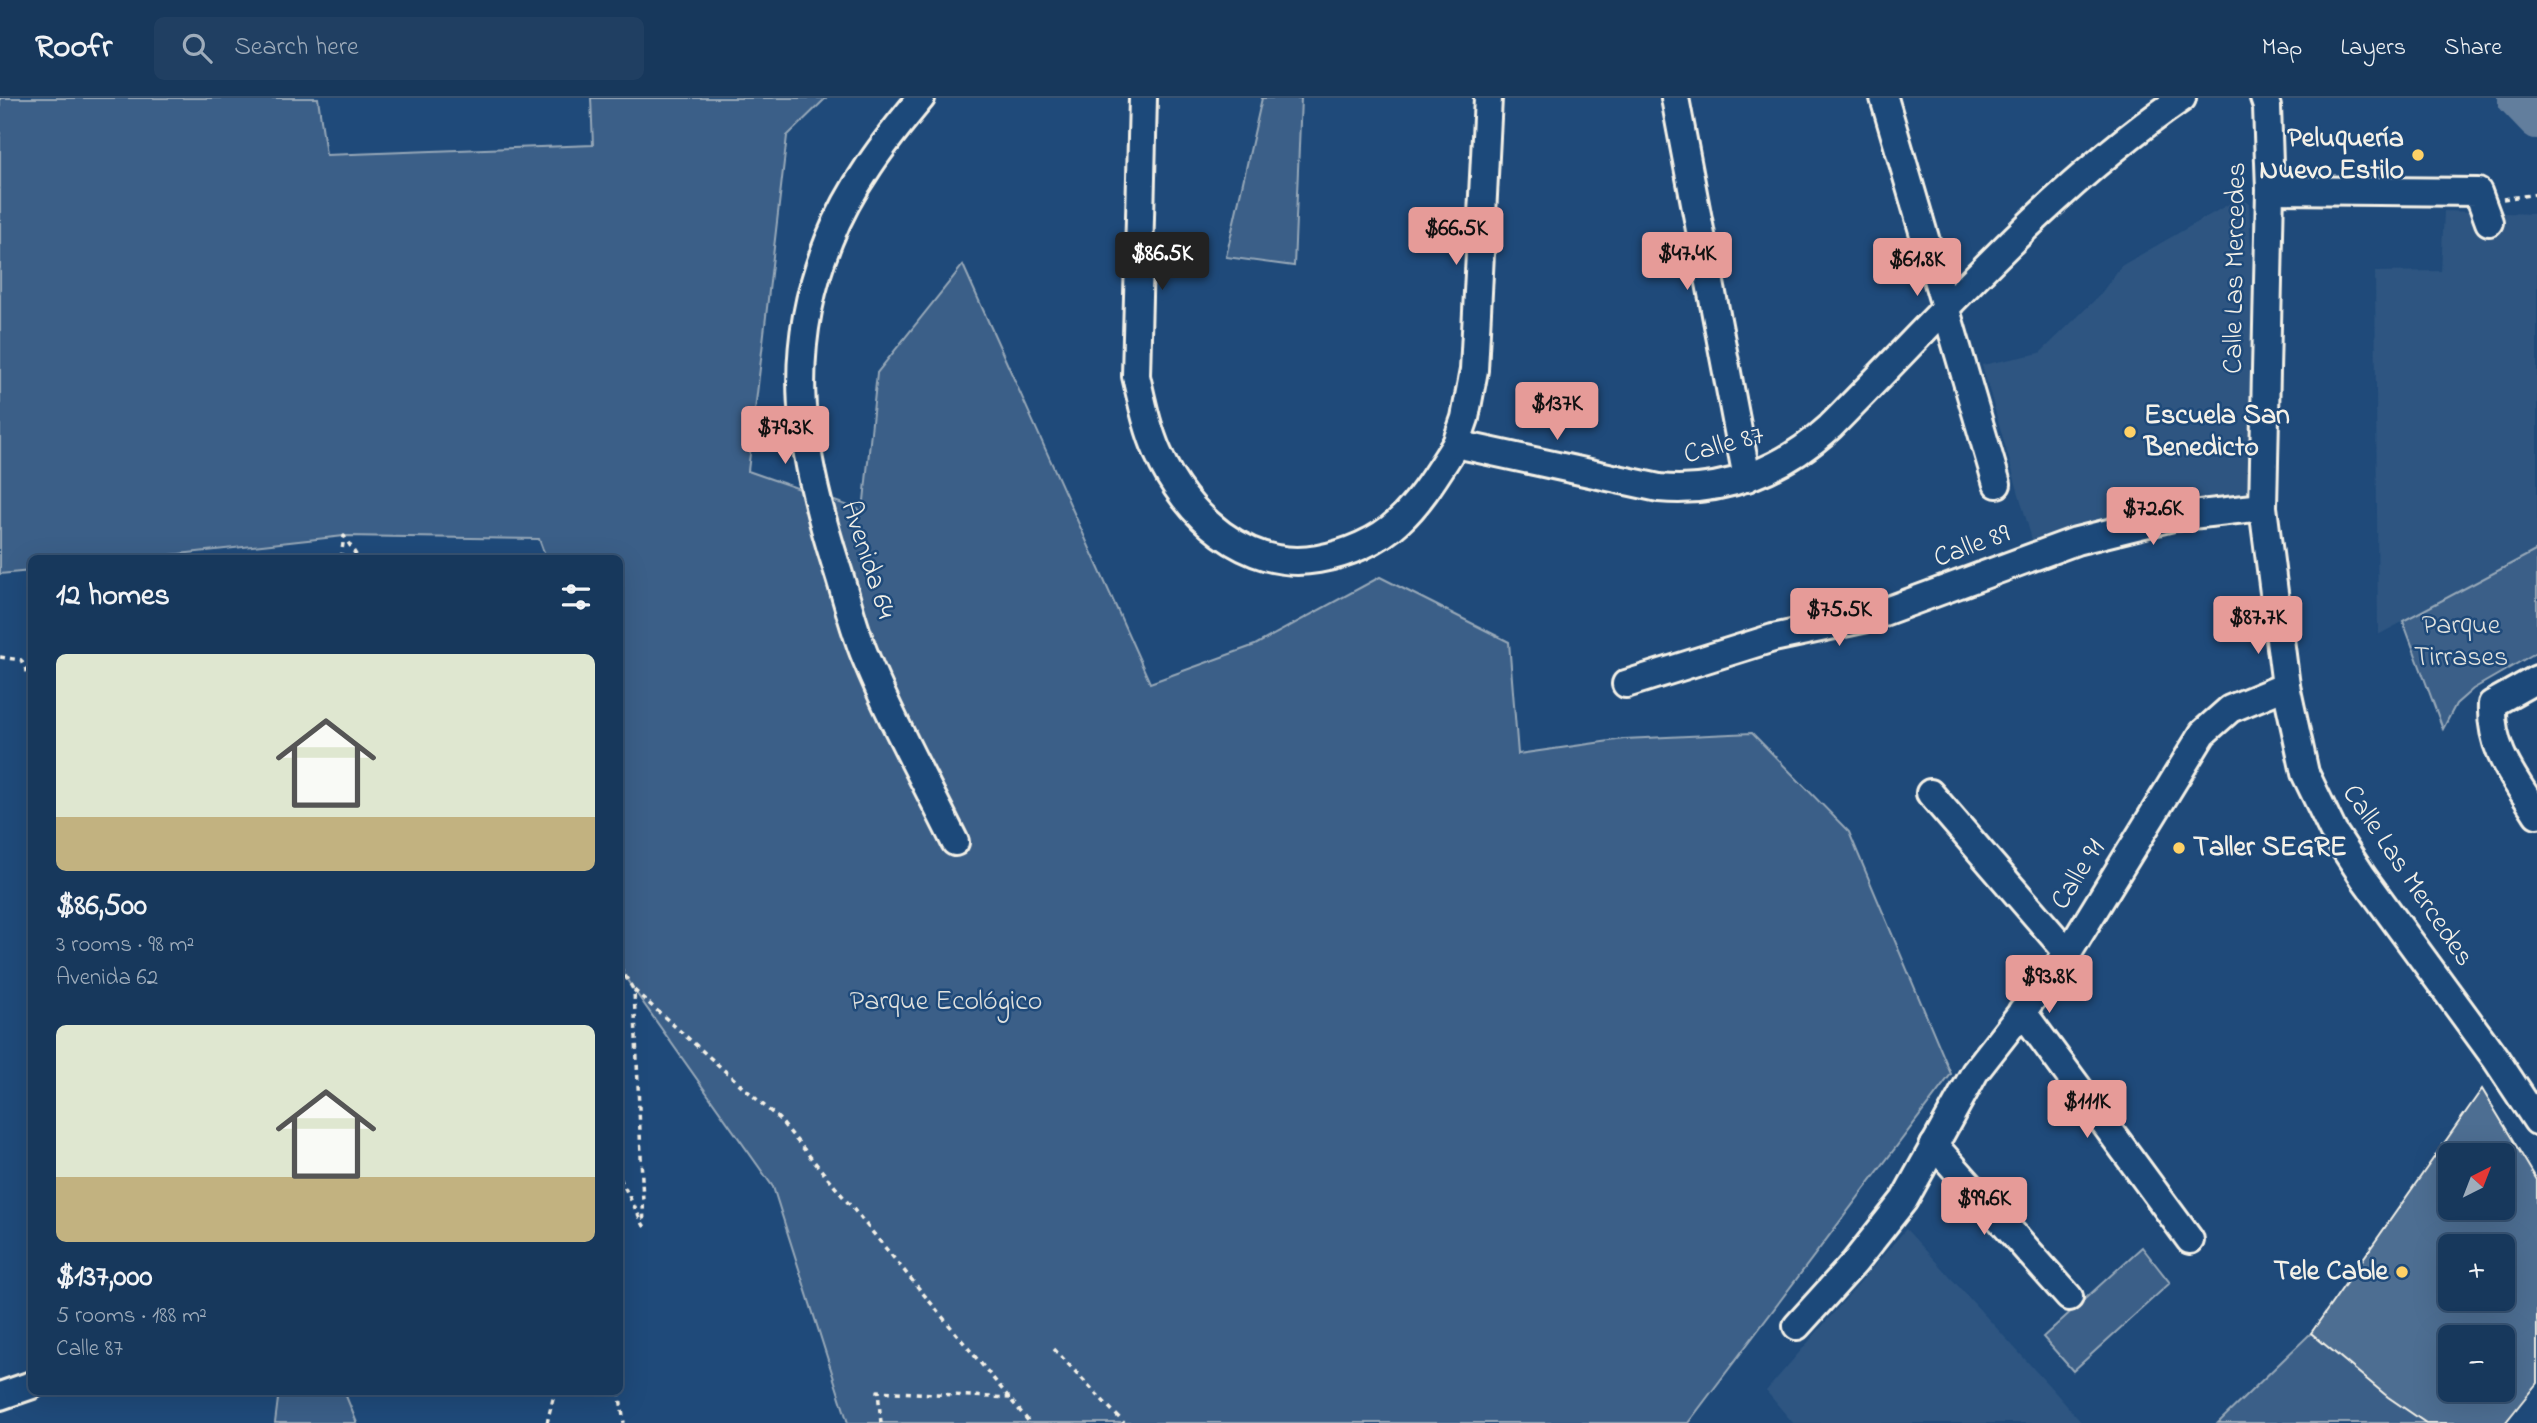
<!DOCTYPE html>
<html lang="en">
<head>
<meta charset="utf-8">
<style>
	body { margin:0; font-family:"Indie Flower",sans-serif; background:#203f62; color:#f1f3f6; height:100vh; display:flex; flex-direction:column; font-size:26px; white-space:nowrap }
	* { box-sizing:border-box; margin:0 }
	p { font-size:23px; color:#9eacbb }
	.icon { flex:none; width:38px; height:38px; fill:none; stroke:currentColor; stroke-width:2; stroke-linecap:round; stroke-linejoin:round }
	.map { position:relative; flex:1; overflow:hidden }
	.details { position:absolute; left:28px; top:457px; width:595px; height:840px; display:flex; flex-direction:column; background:#17385c; border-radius:10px; box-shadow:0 7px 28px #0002,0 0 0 2px #365272 }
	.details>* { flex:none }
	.needle { width:46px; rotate:42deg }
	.fabs { position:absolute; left:2438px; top:1045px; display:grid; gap:14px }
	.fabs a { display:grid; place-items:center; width:77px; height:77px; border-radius:10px; background:#17385c; box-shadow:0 7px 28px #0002,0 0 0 2px #365272; font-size:35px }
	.price { position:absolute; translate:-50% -60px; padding:0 16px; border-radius:7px; background:#e69b98; color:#111; font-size:23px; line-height:46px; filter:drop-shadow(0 2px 4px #0008) }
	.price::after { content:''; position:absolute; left:50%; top:42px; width:21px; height:16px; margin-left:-10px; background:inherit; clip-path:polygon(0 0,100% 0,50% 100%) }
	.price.on { background:#222; color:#fff }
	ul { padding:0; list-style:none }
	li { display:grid; align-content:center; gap:14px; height:371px; padding:0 28px }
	li span { display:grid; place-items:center; height:217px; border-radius:10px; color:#555 }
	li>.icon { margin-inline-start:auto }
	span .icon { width:126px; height:126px; fill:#fffc; stroke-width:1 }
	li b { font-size:30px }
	h2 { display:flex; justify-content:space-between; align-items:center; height:84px; padding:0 28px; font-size:30px }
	header { display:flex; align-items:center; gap:42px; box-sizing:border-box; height:98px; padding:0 35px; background:#17385c; border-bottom:2px solid #365272 }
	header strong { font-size:33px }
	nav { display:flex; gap:38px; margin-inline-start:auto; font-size:24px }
	.search { width:490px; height:63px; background:#203f62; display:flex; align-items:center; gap:18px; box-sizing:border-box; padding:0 24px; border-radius:10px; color:#9eacbb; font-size:26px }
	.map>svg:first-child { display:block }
</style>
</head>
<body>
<header>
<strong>Roofr</strong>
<div class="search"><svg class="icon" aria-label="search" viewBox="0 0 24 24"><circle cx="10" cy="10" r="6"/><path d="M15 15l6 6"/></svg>Search here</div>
<nav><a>Map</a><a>Layers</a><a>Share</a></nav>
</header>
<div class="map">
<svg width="2537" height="1325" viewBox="0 0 2537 1325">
	<rect width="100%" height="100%" fill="#1f4a7a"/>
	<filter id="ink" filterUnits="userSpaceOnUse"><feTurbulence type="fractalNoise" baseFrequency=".0143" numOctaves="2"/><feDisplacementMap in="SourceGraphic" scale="14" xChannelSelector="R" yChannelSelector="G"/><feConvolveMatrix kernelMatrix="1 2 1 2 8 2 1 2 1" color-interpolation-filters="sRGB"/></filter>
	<g filter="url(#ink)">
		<!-- built -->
		<g fill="#2d5581">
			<path d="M2241,99L2249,106L2262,402L2037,459L1982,267L2040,255L2099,198L2121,168Z"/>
			<path d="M2444,113L2537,116V452L2378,537L2375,174L2441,173Z"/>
			<path d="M1906,1131L2054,1293L2082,1325H1793L1766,1293Z"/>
		</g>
		<!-- green -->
		<g fill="#3a5f88" stroke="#97a8b8" stroke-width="2">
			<path d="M0,0H318L326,57L593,47L591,0H826L787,38L748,373L863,413L877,275L963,167L1150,585L1255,547L1380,479L1509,544L1518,656L1624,641L1752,635L1849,734L1951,976L1688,1325H848L773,1089L620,872V460H546L539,441L344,438L142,460H32L31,473L0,476Z"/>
			<path d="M1262,0H1301L1294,168L1226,159Z"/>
			<path d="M2537,452V554L2473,591L2456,606L2443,631L2403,523Z"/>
			<path d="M2142,1149L2170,1185L2073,1273L2043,1239Z"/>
			<path d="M2311,1235L2431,1325H2218Z"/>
			<path d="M279,1293H344L357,1325H275Z"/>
		</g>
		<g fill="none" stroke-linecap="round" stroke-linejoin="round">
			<!-- river -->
			<path stroke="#627e9d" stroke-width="38" d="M2516,0L2537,22"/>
		</g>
		<!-- building -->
		<path fill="#4d6e92" stroke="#f4f1e8" stroke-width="2" fill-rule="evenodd" d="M2482,991L2537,1082V1285L2505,1325H2426L2388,1299L2311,1235ZM2450,1057H2502V1110H2450ZM2450,1148H2502V1200H2450ZM2450,1239H2502V1292H2450Z"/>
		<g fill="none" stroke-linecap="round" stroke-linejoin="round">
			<defs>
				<g id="minor">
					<path d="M921,0C885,43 850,89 829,142C783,256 800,354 836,467C846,497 853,529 865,558C891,622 925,683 955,744"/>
					<path d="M1143,0L1136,278C1142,304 1147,330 1158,355C1185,417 1247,474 1318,461C1347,456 1378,443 1399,423C1422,402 1439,372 1456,346L1659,390C1724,396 1783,372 1830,329C1941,217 2052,89 2182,0"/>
					<path d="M1675,0L1747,380"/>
					<path d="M1884,0L1997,386"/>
					<path d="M2264,0L2267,9L2270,92L2263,409L2286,588L2305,675L2333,733L2363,779L2496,961L2537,1023"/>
					<path d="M2270,92L2478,94L2489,124"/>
					<path d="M1456,346L1465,320L1474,272L1488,0"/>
					<path d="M2537,581L2492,606C2490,652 2514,679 2537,716"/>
					<path d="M1626,586L1773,540L1867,520L2076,443L2173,419L2263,409"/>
					<path d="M1930,695L2068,855"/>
					<path d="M2022,913L2190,1142"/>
					<path d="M1934,1047L2069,1199"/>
					<path d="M1797,1228L1855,1164L1904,1102L1975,974L2068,855L2203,635L2230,611L2286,588"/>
					<path d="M0,1298L32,1287"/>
				</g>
			</defs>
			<!-- minor casing -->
			<use href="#minor" stroke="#f4f1e8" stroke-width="32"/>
			<!-- path -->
			<g stroke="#f4f1e8" stroke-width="3.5" stroke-dasharray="5 5" stroke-linecap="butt">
				<path d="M2503,101L2537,96"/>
				<path d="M341,460L344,438L358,460"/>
				<path d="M0,559L21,562L32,583"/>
				<path d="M620,869L633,891"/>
				<path d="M620,1080L644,1128L634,892L779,1021L1030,1325"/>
				<path d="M1054,1251L1124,1325"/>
				<path d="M619,1293L624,1325"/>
				<path d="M547,1325L555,1293"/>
				<path d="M881,1325L878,1293L1010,1300"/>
			</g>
			<!-- minor -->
			<use href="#minor" stroke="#1f4a7a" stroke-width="26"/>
		</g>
	</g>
	<!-- markers -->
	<g fill="#ffd166" stroke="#1f4a7a" stroke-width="2.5">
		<circle cx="2418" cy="57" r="7"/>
		<circle cx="2130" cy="334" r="7"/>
		<circle cx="2179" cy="750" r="7"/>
		<circle cx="2402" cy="1174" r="7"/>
	</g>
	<g text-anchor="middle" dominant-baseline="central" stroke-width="5" stroke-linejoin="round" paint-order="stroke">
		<!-- poi labels -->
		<g font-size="28" font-weight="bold" fill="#f4f1e8" stroke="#1f4a7a" text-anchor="end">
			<text x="2404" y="41">Peluquería<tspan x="2404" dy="32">Nuevo Estilo</tspan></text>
			<text x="2144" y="318" text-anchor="start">Escuela San<tspan x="2144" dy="32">Benedicto</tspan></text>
			<text x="2193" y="750" text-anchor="start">Taller SEGRE</text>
			<text x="2388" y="1174">Tele Cable</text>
		</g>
		<!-- street labels -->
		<g font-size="28" fill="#f4f1e8" stroke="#1f4a7a">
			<text transform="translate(2236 170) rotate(-89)">Calle Las Mercedes</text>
			<text transform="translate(1724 348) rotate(-15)">Calle 87</text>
			<text transform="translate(1972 449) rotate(-20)">Calle 89</text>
			<text transform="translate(867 462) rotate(72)">Avenida 64</text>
			<text transform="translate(2079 777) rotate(-58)">Calle 91</text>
			<text transform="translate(2407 778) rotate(56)">Calle Las Mercedes</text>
		</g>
		<!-- park labels -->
		<g font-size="28" fill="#e1e2de" stroke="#1f4a7a">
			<text x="2461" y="528">Parque<tspan x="2461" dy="32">Tirrases</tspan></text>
			<text x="946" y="904">Parque Ecológico</text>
		</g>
	</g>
</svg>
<div class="fabs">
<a><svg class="needle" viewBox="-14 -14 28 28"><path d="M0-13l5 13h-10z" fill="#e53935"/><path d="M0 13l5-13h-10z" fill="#9eacbb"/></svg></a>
<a>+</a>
<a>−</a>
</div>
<b class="price" style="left:1456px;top:169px">$66.5K</b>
<b class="price on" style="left:1162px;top:194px">$86.5K</b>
<b class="price" style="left:1687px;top:194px">$47.4K</b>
<b class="price" style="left:1917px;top:200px">$61.8K</b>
<b class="price" style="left:1557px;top:344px">$137K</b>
<b class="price" style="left:785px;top:368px">$79.3K</b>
<b class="price" style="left:2153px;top:449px">$72.6K</b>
<b class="price" style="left:1839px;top:550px">$75.5K</b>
<b class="price" style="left:2258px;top:558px">$87.7K</b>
<b class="price" style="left:2049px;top:917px">$93.8K</b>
<b class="price" style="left:2087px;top:1042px">$111K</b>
<b class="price" style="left:1984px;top:1139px">$99.6K</b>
<section class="details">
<h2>12 homes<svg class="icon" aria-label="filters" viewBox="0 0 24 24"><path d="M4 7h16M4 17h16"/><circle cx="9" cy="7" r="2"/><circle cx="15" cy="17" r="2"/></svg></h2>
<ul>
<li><span style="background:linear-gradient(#dfe7d0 75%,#c2b280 0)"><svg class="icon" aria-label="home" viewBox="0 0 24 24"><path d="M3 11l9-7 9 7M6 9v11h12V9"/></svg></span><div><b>$86,500</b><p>3 rooms · 98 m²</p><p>Avenida 62</p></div></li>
<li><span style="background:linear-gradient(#dfe7d0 70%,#c2b280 0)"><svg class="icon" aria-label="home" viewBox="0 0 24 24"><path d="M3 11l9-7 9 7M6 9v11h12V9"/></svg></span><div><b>$137,000</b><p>5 rooms · 188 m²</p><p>Calle 87</p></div></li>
</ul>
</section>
</div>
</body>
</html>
